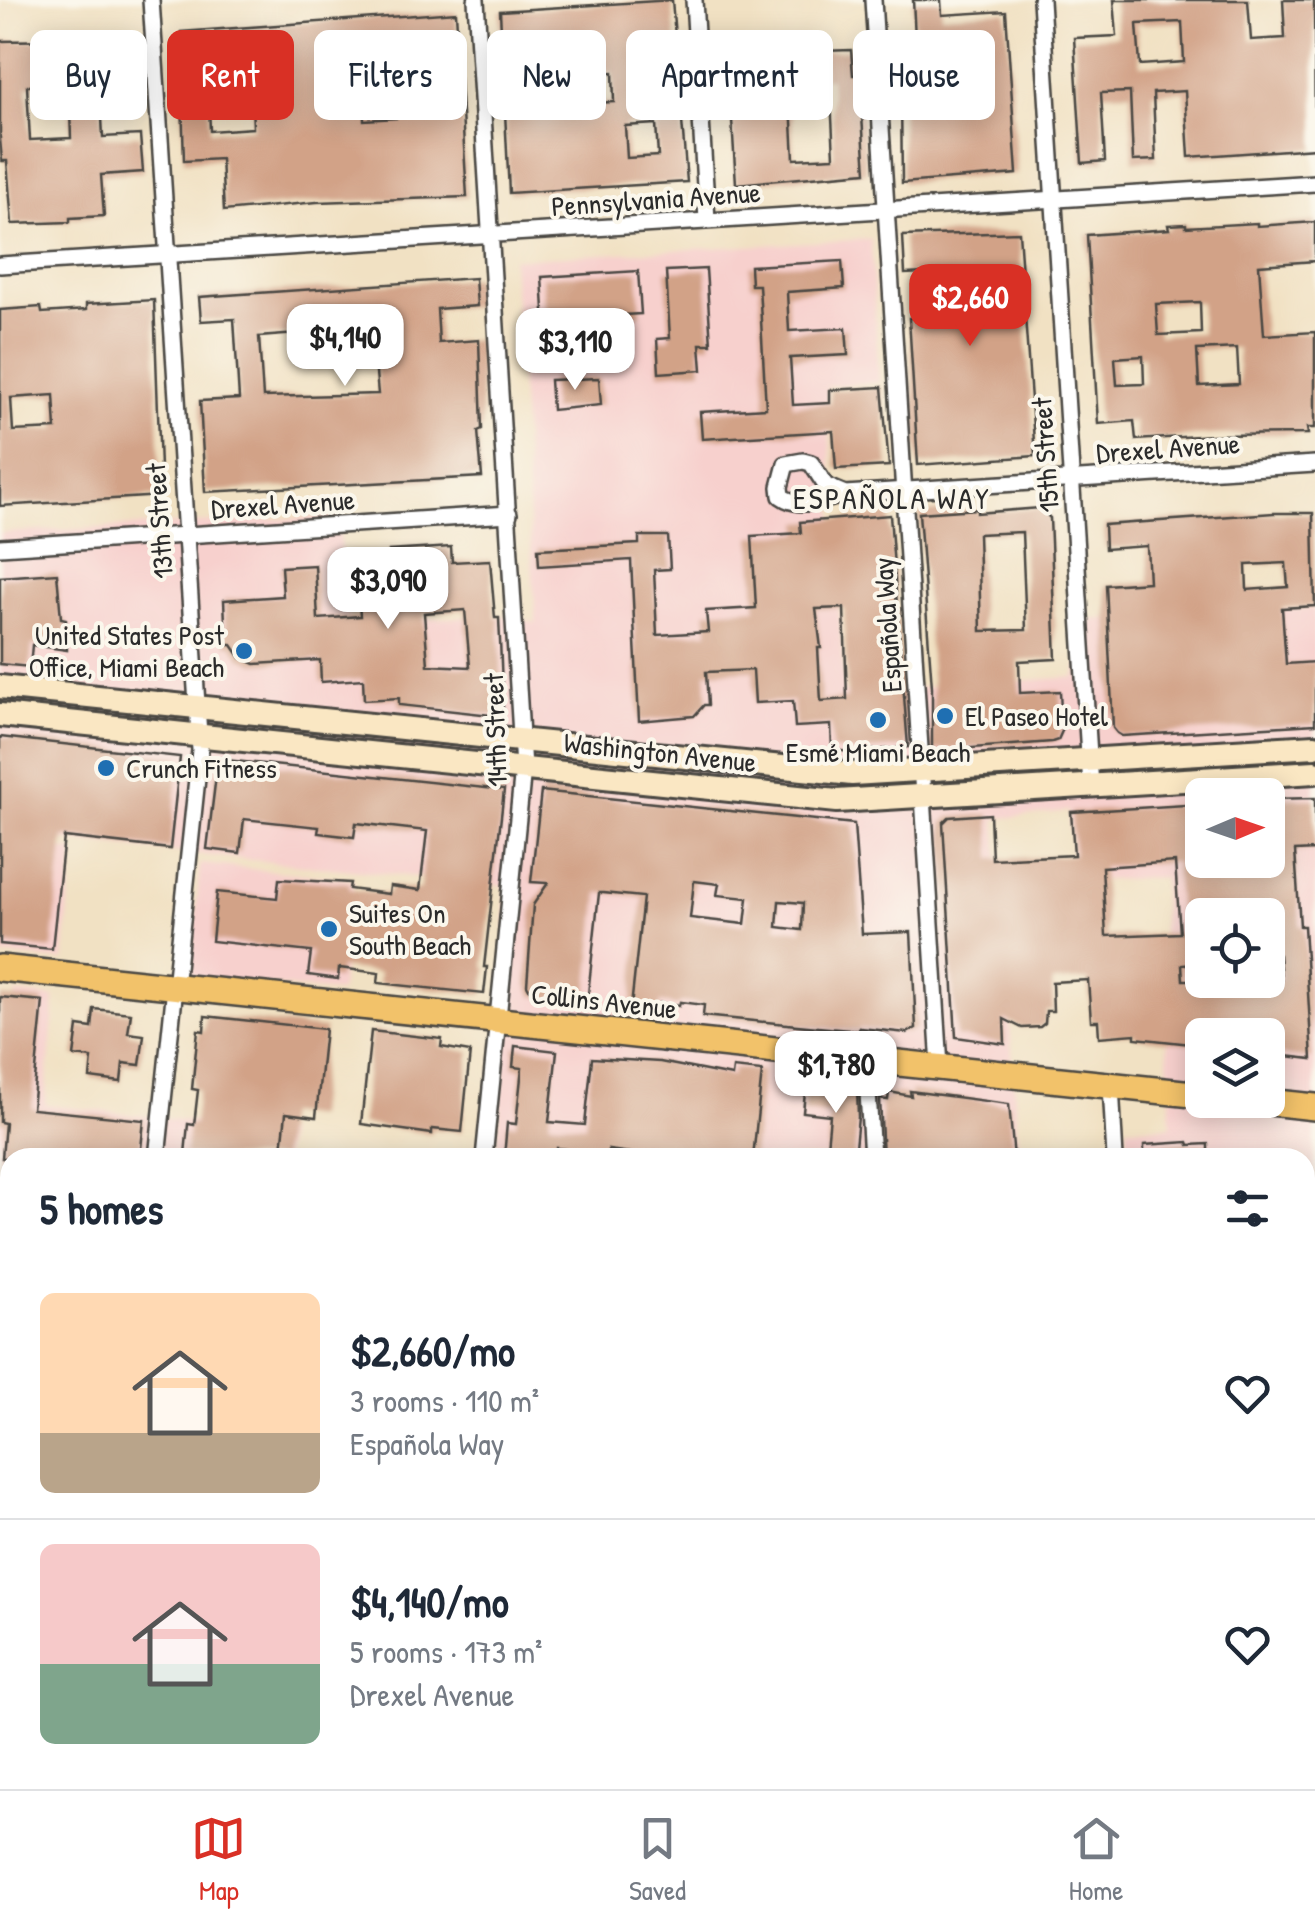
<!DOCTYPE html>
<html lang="en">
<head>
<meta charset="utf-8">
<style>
	body { margin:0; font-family:"Patrick Hand",sans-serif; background:#f6f6f7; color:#1f2937; height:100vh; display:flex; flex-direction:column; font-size:38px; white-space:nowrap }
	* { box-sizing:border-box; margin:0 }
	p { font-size:32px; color:#747a83 }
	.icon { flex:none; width:55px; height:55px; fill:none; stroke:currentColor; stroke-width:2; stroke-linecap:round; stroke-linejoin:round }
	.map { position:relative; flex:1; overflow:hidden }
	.side { position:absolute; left:0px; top:1148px; width:1315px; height:642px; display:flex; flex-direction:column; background:#fff; border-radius:30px 30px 0 0; box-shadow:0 5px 25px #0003 }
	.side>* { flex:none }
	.banner { position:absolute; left:30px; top:30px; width:1255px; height:90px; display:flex; gap:20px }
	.needle { width:65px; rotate:88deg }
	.fabs { position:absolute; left:1185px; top:778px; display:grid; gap:20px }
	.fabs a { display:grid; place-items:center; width:100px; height:100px; border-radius:15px; background:#fff; box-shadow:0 5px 25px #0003; font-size:50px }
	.price { position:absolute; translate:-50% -85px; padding:0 22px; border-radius:20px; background:#fff; color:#222; font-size:32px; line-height:65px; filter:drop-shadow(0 2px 5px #0008) }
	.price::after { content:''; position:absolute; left:50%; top:60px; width:30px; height:22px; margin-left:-15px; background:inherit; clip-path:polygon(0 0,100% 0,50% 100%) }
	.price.active { background:#d93025; color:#fff }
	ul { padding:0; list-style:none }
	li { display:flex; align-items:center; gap:30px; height:250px; padding:0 40px }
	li+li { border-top:2px solid #e0e1e3 }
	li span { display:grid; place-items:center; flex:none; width:280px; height:200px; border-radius:15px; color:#555 }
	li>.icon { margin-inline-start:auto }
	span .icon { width:120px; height:120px; fill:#fffc; stroke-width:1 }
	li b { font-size:42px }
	h2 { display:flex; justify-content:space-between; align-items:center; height:120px; padding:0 40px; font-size:42px }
	.chip { padding:0 35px; border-radius:15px; background:#fff; box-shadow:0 5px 25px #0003; font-size:35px; line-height:90px }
	.chip.active { background:#d93025; color:#fff }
	.dock { display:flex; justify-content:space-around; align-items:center; height:140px; border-top:2px solid #e0e1e3; background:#fff; font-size:28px; color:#747a83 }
	.dock a { display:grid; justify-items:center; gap:5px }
	.dock .active { color:#d93025 }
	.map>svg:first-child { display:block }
</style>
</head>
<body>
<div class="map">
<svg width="1315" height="1789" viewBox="0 0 1315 1789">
	<rect width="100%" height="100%" fill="#fbf7ec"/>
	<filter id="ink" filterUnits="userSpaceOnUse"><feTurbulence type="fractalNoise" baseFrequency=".01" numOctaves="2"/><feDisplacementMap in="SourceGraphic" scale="20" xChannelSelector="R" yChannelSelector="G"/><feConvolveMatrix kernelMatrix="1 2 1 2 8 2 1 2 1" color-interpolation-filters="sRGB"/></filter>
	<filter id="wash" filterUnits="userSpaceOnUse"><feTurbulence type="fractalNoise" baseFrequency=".0048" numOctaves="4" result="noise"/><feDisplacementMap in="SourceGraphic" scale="40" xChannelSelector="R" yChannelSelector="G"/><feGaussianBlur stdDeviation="2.25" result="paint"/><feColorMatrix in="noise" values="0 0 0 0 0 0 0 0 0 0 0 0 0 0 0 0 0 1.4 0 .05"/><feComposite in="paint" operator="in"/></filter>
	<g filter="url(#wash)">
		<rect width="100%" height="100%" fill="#f1e1c3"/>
		<!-- built -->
		<g fill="#f7d0cd" fill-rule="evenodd">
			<path d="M871,239L879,382L827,386L844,693L1075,677L1087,620L1315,608V1567L1305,1566V1158L1128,1157L1127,1127L1171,1126L1162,930L1163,877L1074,882L1068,811L996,819L1019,1158L496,1157L508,1018L505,886L0,834V533L337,516L350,621L507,616L536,623L512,259ZM1202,795H1268V860H1202ZM1202,915H1268V980H1202ZM1202,1035H1268V1100H1202Z"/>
			<path d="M0,844L74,851L64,961L0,955Z"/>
			<path d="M200,864L354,879L340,993L196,977L191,971Z"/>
			<path d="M16,993L55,998L45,1105L286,1132L284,1157L10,1158V1217L0,1216V1100Z"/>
		</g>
		<!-- green -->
		<path fill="#b3d076" stroke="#6f7e50" stroke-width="2.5" d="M0,1246L10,1247V1537L0,1536Z"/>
		<!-- sand -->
		<g fill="#eeda9e" stroke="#8c8264" stroke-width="2.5">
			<path d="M0,1536L10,1537V1771L0,1770Z"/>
			<path d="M1305,1625L1315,1627V1789H108L59,1780H1305Z"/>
		</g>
		<g id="blocks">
			<!-- building -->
			<g fill="#d2a287" fill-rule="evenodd">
				<path d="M672,0L687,182L509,193L500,11ZM613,72L614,102L570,104L569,75ZM656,124L658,156L627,158L625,126Z"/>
				<path d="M913,0H941L942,15L1006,11L1017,174L902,183L901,96L918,95ZM974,42L976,72L945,74L944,44Z"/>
				<path d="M1114,0H1248L1251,40L1285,38L1283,0H1314L1315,148L1189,157L1185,91L1153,93L1156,160L1133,161L1130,92L1101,93L1105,161L1082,163L1074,38L1117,36ZM1182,22L1184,62L1140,65L1137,24Z"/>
				<path d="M456,12L467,197L317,202L224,211L221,159L184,161L182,99H186L181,32ZM395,93L396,118L364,120L363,95ZM252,102L253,128L210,131L209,105Z"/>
				<path d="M98,32L99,38L129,37L130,78L100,79L103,137L140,135L143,172L101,175L104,216L70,218V222L12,224L7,161H2L0,139V41L67,40V34ZM69,84L71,138L30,140L27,86Z"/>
				<path d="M851,50L853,75H859L866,172L736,184L730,88L790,85L794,159L834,157L830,78H824L822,51Z"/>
				<path d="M1315,222V261L1259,265L1264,335L1315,332V428H1307L1308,434L1213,435L1136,440L1134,421L1098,424L1087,235L1169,229L1168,225L1186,224V227L1257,223V226ZM1200,302L1201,333L1158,335L1156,304ZM1237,348L1239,384L1199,386L1197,350ZM1143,356L1144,384L1117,385L1115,358Z"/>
				<path d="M1019,232L1035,456L918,465L909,318L928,317L925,273L905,274L903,236Z"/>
				<path d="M842,261L844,288L787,292L789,331L846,328L848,355L790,358L793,405L830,403V390L882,387L889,466L836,469L833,431L702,439L700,412L766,408L759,285H751L750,266Z"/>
				<path d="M706,269L711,344H700L702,370L659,373L657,339L670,338L666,271Z"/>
				<path d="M638,271L641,314L567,318V324L545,326L542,277Z"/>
				<path d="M475,278L477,306L437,309L439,343L479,340L482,429L478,431L482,477L205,492L200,401L239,399L234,319L201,321L199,297ZM310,333L311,362H375L378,394L263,397L259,337Z"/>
				<path d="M154,300L161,496L0,506V310L41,307L42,313L86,310V304ZM54,395L56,429L13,431L11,398Z"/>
				<path d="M599,378L601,405L552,410L550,380Z"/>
				<path d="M1040,508L1050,518L1056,659L1019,661L1020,693L1060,691L1062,731L1058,740L1052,742L932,751V687L919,513L977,509V513ZM1022,532L1026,630L981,631L978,534Z"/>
				<path d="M1274,513H1313L1315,606L1282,608L1286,664L1315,662V724L1122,736L1117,733L1113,728L1106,585L1149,582L1147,546L1105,549L1104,525ZM1286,563L1288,587L1247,590L1246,565Z"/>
				<path d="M890,515L908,747L851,752L832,750L831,725L795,727L793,701L755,703L753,670L706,672L708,705H704L694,716L639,721L631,560L539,566L538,549L639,544V536H668L670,569L654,570L657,635L708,632L706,611L756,608L752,536L801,533L800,522ZM844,608L847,699L821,701L818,648H821L816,609Z"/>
				<path d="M451,547L452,562L490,560L495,618H499L503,708L500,713L491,715L399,705V698L364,700L363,679L321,682L320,660L255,664L241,658L232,645H226L224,600L283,596L281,567L315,565L318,619L360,616L356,567L390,565L389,551ZM465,610L470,667L428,665L424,613Z"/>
				<path d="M57,573L61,618L66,619L67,650L32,645L30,667L0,664V577Z"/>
				<path d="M0,737L180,757L170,849L64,837L52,949L0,944Z"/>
				<path d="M226,760L504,790L484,967H487L484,994L378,983L379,973L339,968L338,979L308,975L311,952L212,941L217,892L277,898L279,879L350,883L349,889L389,894L390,886L420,890L427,831L356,823L354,837L318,833L319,827L244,819L240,853L207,849L217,767Z"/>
				<path d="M541,791L854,824L862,934L911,932L916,1028L907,1033L859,1028V1031L703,1016L704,1005L680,1002L679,1006L660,1003L659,1011L631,1007L643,897L603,893H599L588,994L590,1006L563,991L550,999L533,996L527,985L533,905L548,883L531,882ZM694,881L719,884L717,895L748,898L745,924L690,918ZM779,901L803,903L802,930L777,927Z"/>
				<path d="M1315,798V850L1295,851L1300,926H1304L1312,1059L1268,1054V1035H1200L1201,1045L1135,1038V1034L1099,1037L1098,1021H1091L1088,980L1052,982L1053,1011H1046L1045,1023L1040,1027L1022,1028L1004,1019L1005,1044L956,1037L943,823L949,817L990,814L992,859L1074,855L1071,812L1202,804V860H1268V799ZM1175,862L1180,933L1106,936L1102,867ZM1268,909V956L1279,955L1281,980H1183L1182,965L1202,963V915H1230V911Z"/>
				<path d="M0,997L43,1001L32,1109L144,1120L140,1158H95V1154L67,1151L66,1158H2L5,1123L0,1122Z"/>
				<path d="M94,1009L131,1013L128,1033L144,1035L140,1065L123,1063L121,1082L90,1078L92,1058L74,1056L78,1026L92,1028Z"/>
				<path d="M205,1016L325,1029L316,1117L286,1113L281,1158H213L185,1154L188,1124L194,1125L198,1090L192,1089L198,1030L204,1031Z"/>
				<path d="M371,1031L442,1039L441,1047L470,1052L462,1132L432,1129V1134L361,1124Z"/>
				<path d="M515,1046L557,1051L549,1122L585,1125L592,1058L660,1062L732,1076L733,1068L762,1071L753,1158H667L608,1150L607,1154L557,1148L556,1158H504L507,1123L516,1124L522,1068L513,1067Z"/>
				<path d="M806,1083L857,1088L858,1117L854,1158H826L830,1115L803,1112Z"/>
				<path d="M910,1091L1009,1104L1014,1158H883L880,1099L888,1100L889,1092L911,1096Z"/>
				<path d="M1188,1142L1189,1145L1208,1144V1158H1144V1145Z"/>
			</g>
		</g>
	</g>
	<g filter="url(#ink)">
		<use href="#blocks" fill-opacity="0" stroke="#494642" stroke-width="2.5"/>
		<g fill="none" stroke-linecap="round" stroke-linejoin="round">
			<defs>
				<g id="street">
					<path d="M151,0L200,750L157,1158"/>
					<path d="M476,0L523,768L484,1158"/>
					<path d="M694,0L707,220"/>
					<path d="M873,0L940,1067"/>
					<path d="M1041,0L1091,787"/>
					<path d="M0,265L1315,183"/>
					<path d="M845,494L826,486L811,463L803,461L786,464L780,487L781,496C800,510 825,500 845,494L1315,464"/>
					<path d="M0,547L509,514"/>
					<path d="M866,1059L872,1158"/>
					<path d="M1111,1085L1115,1158"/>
					<path d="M0,1329L10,1331"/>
					<path d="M0,1396L10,1392"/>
					<path d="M1305,1569L1315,1573"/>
				</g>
				<g id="secondary">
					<path d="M0,687L852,774L1315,746"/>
					<path d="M0,715L837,801L1315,772"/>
					<path d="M0,1225L10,1226"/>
				</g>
				<g id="primary">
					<path d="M0,968L1202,1095"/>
					<path d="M1250,1100L1315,1107"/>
				</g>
			</defs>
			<!-- street casing -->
			<use href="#street" stroke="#494642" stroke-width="20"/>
			<!-- secondary casing -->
			<use href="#secondary" stroke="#494642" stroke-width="28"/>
			<!-- primary casing -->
			<use href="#primary" stroke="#494642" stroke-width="30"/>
			<!-- street -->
			<use href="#street" stroke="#fff" stroke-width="15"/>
			<!-- secondary -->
			<use href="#secondary" stroke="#fae7c3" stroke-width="22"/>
			<!-- primary -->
			<use href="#primary" stroke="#f2c26a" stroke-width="25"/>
		</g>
	</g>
	<!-- markers -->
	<g fill="#1f6fb2" stroke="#fbf7ec" stroke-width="4">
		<circle cx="244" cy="651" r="10"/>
		<circle cx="945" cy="716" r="10"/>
		<circle cx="878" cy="720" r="10"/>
		<circle cx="106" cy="768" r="10"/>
		<circle cx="329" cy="929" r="10"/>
	</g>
	<g text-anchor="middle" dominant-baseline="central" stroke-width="8" stroke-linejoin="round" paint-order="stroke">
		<!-- street labels -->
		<g font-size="28" fill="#2b2b2b" stroke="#fbf7ec">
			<text transform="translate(656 199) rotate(-4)">Pennsylvania Avenue</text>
			<text transform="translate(1168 448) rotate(-4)">Drexel Avenue</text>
			<text transform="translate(1045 455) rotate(-94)">15th Street</text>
			<text transform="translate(283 504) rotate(-4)">Drexel Avenue</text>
			<text transform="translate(159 521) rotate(-94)">13th Street</text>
			<text transform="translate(887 625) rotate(-94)">Española Way</text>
			<text transform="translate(495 730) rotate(-92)">14th Street</text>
			<text transform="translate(660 752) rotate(6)">Washington Avenue</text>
			<text transform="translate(604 1001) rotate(6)">Collins Avenue</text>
		</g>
		<!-- poi labels -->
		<g font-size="28" fill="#2b2b2b" stroke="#fbf7ec" text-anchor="start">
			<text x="224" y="635" text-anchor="end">United States Post<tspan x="224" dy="32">Office, Miami Beach</tspan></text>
			<text x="965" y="716">El Paseo Hotel</text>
			<text x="878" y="752" text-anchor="middle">Esmé Miami Beach</text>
			<text x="126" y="768">Crunch Fitness</text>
			<text x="349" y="913">Suites On<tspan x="349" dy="32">South Beach</tspan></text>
		</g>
		<!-- neighbourhood labels -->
		<g font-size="30" letter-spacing="2.5" fill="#2b2b2b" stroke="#fbf7ec">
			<text x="892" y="498">ESPAÑOLA WAY</text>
		</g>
	</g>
</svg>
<div class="fabs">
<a><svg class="needle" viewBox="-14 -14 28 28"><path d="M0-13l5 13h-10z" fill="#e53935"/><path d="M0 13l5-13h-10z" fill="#747a83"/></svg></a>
<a><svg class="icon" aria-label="locate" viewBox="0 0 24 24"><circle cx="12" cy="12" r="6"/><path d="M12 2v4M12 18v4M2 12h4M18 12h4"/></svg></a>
<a><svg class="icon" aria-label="layers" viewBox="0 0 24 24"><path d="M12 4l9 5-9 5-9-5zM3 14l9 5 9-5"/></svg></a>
</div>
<b class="price active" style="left:970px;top:349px">$2,660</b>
<b class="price" style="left:345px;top:389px">$4,140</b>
<b class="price" style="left:575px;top:393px">$3,110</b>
<b class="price" style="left:388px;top:632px">$3,090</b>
<b class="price" style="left:836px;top:1116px">$1,780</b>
<div class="banner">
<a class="chip">Buy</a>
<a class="chip active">Rent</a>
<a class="chip">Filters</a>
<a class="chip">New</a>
<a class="chip">Apartment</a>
<a class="chip">House</a>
</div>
<section class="side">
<h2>5 homes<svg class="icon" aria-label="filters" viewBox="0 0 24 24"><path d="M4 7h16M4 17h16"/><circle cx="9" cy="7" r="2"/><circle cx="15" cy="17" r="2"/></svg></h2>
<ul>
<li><span style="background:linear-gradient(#ffd9b3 70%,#b9a48a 0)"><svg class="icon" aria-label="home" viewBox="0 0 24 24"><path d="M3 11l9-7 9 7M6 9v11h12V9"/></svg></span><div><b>$2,660/mo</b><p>3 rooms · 110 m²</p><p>Española Way</p></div><svg class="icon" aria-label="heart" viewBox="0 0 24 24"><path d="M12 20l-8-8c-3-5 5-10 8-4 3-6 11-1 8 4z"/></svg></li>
<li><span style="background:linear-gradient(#f6c9c9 60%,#7fa58c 0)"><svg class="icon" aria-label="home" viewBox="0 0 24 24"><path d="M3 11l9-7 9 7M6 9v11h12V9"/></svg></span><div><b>$4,140/mo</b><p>5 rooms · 173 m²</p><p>Drexel Avenue</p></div><svg class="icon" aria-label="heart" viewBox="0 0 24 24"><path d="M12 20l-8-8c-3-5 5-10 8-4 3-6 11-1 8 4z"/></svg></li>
</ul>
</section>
</div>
<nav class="dock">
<a class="active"><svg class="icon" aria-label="map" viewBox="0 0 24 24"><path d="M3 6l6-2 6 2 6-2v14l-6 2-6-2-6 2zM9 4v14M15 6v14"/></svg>Map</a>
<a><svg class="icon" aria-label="saved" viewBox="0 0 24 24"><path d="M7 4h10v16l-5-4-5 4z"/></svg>Saved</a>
<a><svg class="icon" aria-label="home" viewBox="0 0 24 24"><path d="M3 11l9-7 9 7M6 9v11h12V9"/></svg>Home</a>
</nav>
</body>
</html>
